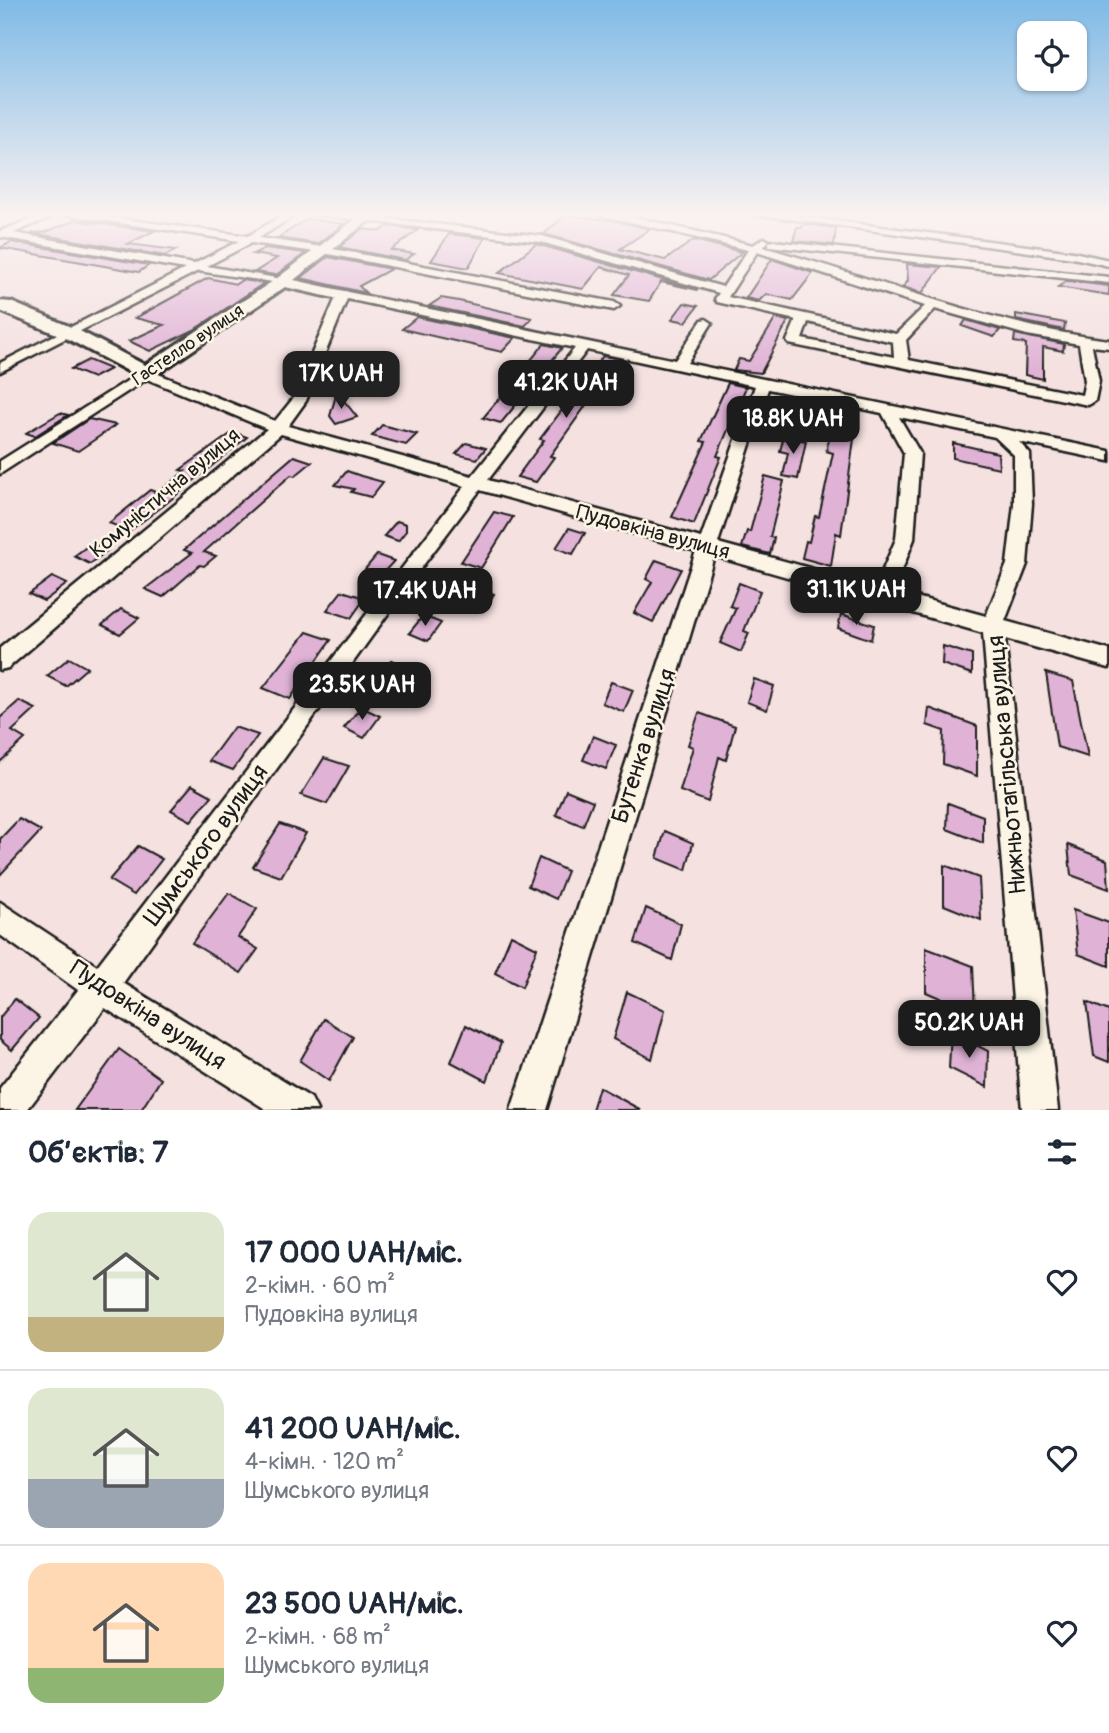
<!DOCTYPE html>
<html lang="uk">
<head>
<meta charset="utf-8">
<style>
	body { margin:0; font-family:Pangolin,sans-serif; background:#f6f6f7; color:#1f2937; height:100vh; display:flex; flex-direction:column; font-size:26px; white-space:nowrap }
	* { box-sizing:border-box; margin:0 }
	p { font-size:23px; color:#747a83 }
	.icon { flex:none; width:38px; height:38px; fill:none; stroke:currentColor; stroke-width:2; stroke-linecap:round; stroke-linejoin:round }
	.map { position:relative; height:1110px; overflow:hidden }
	.drawer { display:flex; flex-direction:column; background:#fff; flex:1 }
	.drawer>* { flex:none }
	.fabs { position:absolute; left:1017px; top:21px; display:grid; gap:14px }
	.fabs a { display:grid; place-items:center; width:70px; height:70px; border-radius:14px; background:#fff; box-shadow:0 2px 5px #0004; font-size:35px }
	.price { position:absolute; translate:-50% -60px; padding:0 16px; border-radius:14px; background:#1c1c1c; color:#fff; font-size:23px; line-height:46px; filter:drop-shadow(0 2px 4px #0008) }
	.price::after { content:''; position:absolute; left:50%; top:42px; width:21px; height:16px; margin-left:-10px; background:inherit; clip-path:polygon(0 0,100% 0,50% 100%) }
	.price.selected { background:#222; color:#fff }
	ul { padding:0; list-style:none }
	li { display:flex; align-items:center; gap:21px; height:175px; padding:0 28px }
	li+li { border-top:2px solid #e0e1e3 }
	li span { display:grid; place-items:center; flex:none; width:196px; height:140px; border-radius:21px; color:#555 }
	li>.icon { margin-inline-start:auto }
	span .icon { width:84px; height:84px; fill:#fffc; stroke-width:1 }
	li b { font-size:30px }
	h2 { display:flex; justify-content:space-between; align-items:center; height:84px; padding:0 28px; font-size:30px }
	.map>svg:first-child { display:block }
</style>
</head>
<body>
<div class="map">
<svg width="1109" height="1110" viewBox="0 0 1109 1110">
	<rect width="100%" height="100%" fill="#f4e1e0"/>
	<filter id="ink" filterUnits="userSpaceOnUse"><feTurbulence type="fractalNoise" baseFrequency=".0143" numOctaves="2"/><feDisplacementMap in="SourceGraphic" scale="14" xChannelSelector="R" yChannelSelector="G"/><feConvolveMatrix kernelMatrix="1 2 1 2 8 2 1 2 1" color-interpolation-filters="sRGB"/></filter>
	<g filter="url(#ink)">
		<!-- building -->
		<g fill="#e0b3d6" stroke="#1c1c1c" stroke-width="2">
			<path d="M566,215L616,221L650,229L620,249L665,260L694,240L742,252L709,280L544,234Z"/>
			<path d="M307,219L344,224L318,244L278,238Z"/>
			<path d="M75,220L154,231L128,244L176,250L165,256L32,233L46,232Z"/>
			<path d="M805,224L836,228L834,245L793,241L797,227L801,228Z"/>
			<path d="M388,226L418,230L391,250L414,254L405,260L339,247L362,229L381,231Z"/>
			<path d="M449,234L485,238L468,268L431,261Z"/>
			<path d="M11,242L149,265L139,272L0,248Z"/>
			<path d="M536,244L540,245L698,290L661,282L649,301L614,295L629,275L601,267L583,289L499,273Z"/>
			<path d="M265,248L306,253L276,275L255,272L277,258L253,254Z"/>
			<path d="M328,257L391,269L359,286L366,293L301,278Z"/>
			<path d="M772,259L813,273L792,300L766,294L759,301L746,298Z"/>
			<path d="M907,264L941,267L922,293L903,287L908,281Z"/>
			<path d="M208,278L236,284L242,280L264,283L194,330L150,351L129,341L164,325L135,318Z"/>
			<path d="M1067,281L1109,286V295L1058,287Z"/>
			<path d="M441,298L459,301L532,318L525,326L429,306Z"/>
			<path d="M684,303L698,306L686,322L672,319Z"/>
			<path d="M1016,314L1065,323L1064,330L1016,320Z"/>
			<path d="M417,317L515,338L502,352L402,329Z"/>
			<path d="M776,318L788,321L761,373L734,370L739,359L749,361Z"/>
			<path d="M966,320L1000,330L994,337L962,326Z"/>
			<path d="M1015,334L1064,344L1063,351L1043,347V379L1025,375L1026,344L1014,342Z"/>
			<path d="M544,344L562,348L501,423L483,418Z"/>
			<path d="M603,356L619,359L550,456L554,457L536,482L517,477L544,440L540,439Z"/>
			<path d="M88,360L110,369L93,378L71,369Z"/>
			<path d="M728,383L746,387L717,456L721,457L694,524L672,517L706,442L701,441Z"/>
			<path d="M337,392L357,417L336,424L330,416Z"/>
			<path d="M60,413L68,415L35,436L26,433Z"/>
			<path d="M836,413L857,417L841,535L836,533L831,566L802,558L806,541L809,542L815,516L819,517L833,453L826,451Z"/>
			<path d="M89,419L116,425L78,451L53,443Z"/>
			<path d="M382,425L386,426L417,434L406,445L372,436Z"/>
			<path d="M233,432L247,437L163,506L129,531L109,523L150,490L158,493L185,471L180,470Z"/>
			<path d="M784,436L806,441L798,479L783,476L788,453L780,451Z"/>
			<path d="M466,443L486,448L477,459L456,454Z"/>
			<path d="M953,443L998,453L999,468L953,458Z"/>
			<path d="M294,456L312,462L295,476L291,475L204,552L216,556L204,566L200,565L163,597L145,589L192,553L184,550Z"/>
			<path d="M347,471L361,476L383,482L371,497L351,492L354,489L335,485Z"/>
			<path d="M765,476L784,481L770,537L774,538L770,554L742,547L747,531L750,532Z"/>
			<path d="M494,512L513,517L481,568L461,562Z"/>
			<path d="M397,521L406,524V531L398,541L384,536Z"/>
			<path d="M569,528L585,533L573,554L556,548Z"/>
			<path d="M92,543L108,550L90,564L74,556Z"/>
			<path d="M377,555L394,561L381,575L365,569Z"/>
			<path d="M656,560L681,569L653,622L634,613L652,582L646,579Z"/>
			<path d="M52,577L67,584L44,601L29,594Z"/>
			<path d="M739,583L760,591L744,631L749,633L741,652L720,643L736,608L730,606Z"/>
			<path d="M482,589L494,594L483,611L470,606Z"/>
			<path d="M342,591L365,598L351,618L327,610Z"/>
			<path d="M121,609L139,618L120,634L102,625Z"/>
			<path d="M841,614L874,625L871,640L838,628Z"/>
			<path d="M423,616L441,623L428,641L409,633Z"/>
			<path d="M307,632L331,640L290,699L263,688Z"/>
			<path d="M943,646L972,655V674L942,664Z"/>
			<path d="M69,658L87,668L66,686L47,676Z"/>
			<path d="M391,660L416,668L402,692L375,683Z"/>
			<path d="M1046,673L1073,681L1088,757L1057,747Z"/>
			<path d="M754,679L774,686L767,710L747,702Z"/>
			<path d="M611,682L633,690L624,712L602,703Z"/>
			<path d="M19,701L36,709L12,731L25,739L0,762V718Z"/>
			<path d="M361,707L380,716L364,738L344,728Z"/>
			<path d="M929,708L977,726V776L943,764L944,731L927,725Z"/>
			<path d="M699,713L735,726L726,760L719,757L708,802L680,791L693,747L688,745Z"/>
			<path d="M234,727L258,735L233,770L209,761Z"/>
			<path d="M593,736L616,745L606,769L583,760Z"/>
			<path d="M324,758L349,766L327,804L301,795Z"/>
			<path d="M192,785L212,796L191,821L171,810Z"/>
			<path d="M566,790L593,801L583,826L556,815Z"/>
			<path d="M948,803L983,816V843L947,829Z"/>
			<path d="M19,819L41,831L0,875V839Z"/>
			<path d="M280,824L306,833L281,877L253,867Z"/>
			<path d="M665,831L693,843L686,870L657,858Z"/>
			<path d="M1068,845L1107,860L1109,889L1071,875Z"/>
			<path d="M138,846L162,859L134,895L109,880Z"/>
			<path d="M539,858L567,871L556,899L528,886Z"/>
			<path d="M944,865L979,878L981,920L944,905Z"/>
			<path d="M229,893L257,909L238,937L258,949L241,973L192,943Z"/>
			<path d="M646,908L681,924L672,960L635,943Z"/>
			<path d="M1073,910L1109,923V966L1078,954Z"/>
			<path d="M511,935L537,948L522,987L495,973Z"/>
			<path d="M926,948L973,966L975,1013L926,992Z"/>
			<path d="M627,992L665,1010L652,1059L613,1039Z"/>
			<path d="M15,999L39,1018L12,1050L0,1040V1017Z"/>
			<path d="M1087,1002L1109,1011V1062L1094,1056Z"/>
			<path d="M324,1019L353,1037L329,1081L300,1061Z"/>
			<path d="M466,1025L501,1043L487,1081L451,1062Z"/>
			<path d="M951,1032L988,1051L987,1087L949,1068Z"/>
			<path d="M119,1049L161,1079L141,1110H75Z"/>
			<path d="M599,1087L641,1110H592Z"/>
		</g>
		<g fill="none" stroke-linecap="round" stroke-linejoin="round">
			<defs>
				<g id="street">
					<path d="M44,214H58L14,233L194,264L239,241L61,214H88L248,236L285,214H297L259,238L323,247L614,302L620,306L614,310L323,253L251,243L207,266L282,279L286,280V284L198,271L0,372V363L185,269L0,237V231Z"/>
					<path d="M311,214H344L542,236L723,287L748,250L597,214L626,215L753,245L764,238L769,241L763,247C879,279 989,325 1109,340V348L1092,346L1099,381L1095,401L1088,405L789,344L787,341L796,320L717,302L715,299L719,293L541,242ZM757,252L925,306L896,334L728,297ZM935,309L1027,335L1079,344L1085,381L1082,395L909,360L906,340ZM808,322L893,342L894,357L802,339Z"/>
					<path d="M753,214H782L1073,252L1109,260V266L1073,258Z"/>
					<path d="M773,241L1109,277V283L769,246V242Z"/>
					<path d="M343,291L675,360L702,320L706,319L712,323L687,363L1109,451V461L1019,442L1030,454L1032,504L1027,564L1005,621L1109,650V668L1005,639L1058,1110H1022L983,633L714,556L547,1110H511L696,551L480,490L415,576L123,983L311,1098L317,1110H267L105,1008L27,1110H0V1088L78,990L0,935V902L97,966L465,486L281,434L8,668L0,670V648L267,429L147,379L0,474V461L146,369L275,421L292,400L337,295ZM347,299L575,348L472,476L288,426L306,401ZM587,350L755,386L701,538L488,480ZM768,389L882,413L904,453L896,539L876,586L718,543ZM899,417L995,437L1014,455V504L1007,564L986,616L894,591L914,539L920,453Z"/>
				</g>
				<path id="secondary" d="M362,214H377L294,280L349,292L351,295L349,298L343,300L285,287L153,377H139L64,337L0,311V301L11,302L76,329L145,365L276,279Z"/>
			</defs>
			<!-- street casing -->
			<use href="#street" stroke="#1c1c1c" stroke-width="5"/>
			<!-- secondary casing -->
			<use href="#secondary" stroke="#1c1c1c" stroke-width="6"/>
			<!-- street -->
			<use href="#street" fill="#fcf5e5" fill-rule="evenodd"/>
			<!-- secondary -->
			<use href="#secondary" fill="#fcf5e5" fill-rule="evenodd"/>
		</g>
	</g>
	<!-- sky -->
	<linearGradient id="sky" x2="0" y2="1"><stop stop-color="#7fbae6"/><stop offset="0.58" stop-color="#faf2f1"/><stop offset="1" stop-color="#faf2f1" stop-opacity="0"/></linearGradient>
	<rect width="1109" height="370" fill="url(#sky)"/>
	<g text-anchor="middle" dominant-baseline="central" stroke-width="5" stroke-linejoin="round" paint-order="stroke">
		<!-- far-street labels -->
		<g font-size="18" fill="#1c1c1c" stroke="#fcf5e5">
			<text transform="translate(188 345) rotate(-34)">Гастелло вулиця</text>
		</g>
		<!-- street labels -->
		<g font-size="21" fill="#1c1c1c" stroke="#fcf5e5">
			<text transform="translate(165 493) rotate(-40)">Комуністична вулиця</text>
			<text transform="translate(653 532) rotate(15)">Пудовкіна вулиця</text>
		</g>
		<!-- near-street labels -->
		<g font-size="24" fill="#1c1c1c" stroke="#fcf5e5">
			<text transform="translate(644 746) rotate(-72)">Бутенка вулиця</text>
			<text transform="translate(1007 765) rotate(-95)">Нижньотагільська вулиця</text>
			<text transform="translate(206 845) rotate(-54)">Шумського вулиця</text>
			<text transform="translate(148 1015) rotate(33)">Пудовкіна вулиця</text>
		</g>
	</g>
</svg>
<div class="fabs">
<a><svg class="icon" aria-label="locate" viewBox="0 0 24 24"><circle cx="12" cy="12" r="6"/><path d="M12 2v4M12 18v4M2 12h4M18 12h4"/></svg></a>
</div>
<b class="price selected" style="left:341px;top:411px">17K UAH</b>
<b class="price" style="left:566px;top:420px">41.2K UAH</b>
<b class="price" style="left:793px;top:456px">18.8K UAH</b>
<b class="price" style="left:856px;top:627px">31.1K UAH</b>
<b class="price" style="left:425px;top:628px">17.4K UAH</b>
<b class="price" style="left:362px;top:722px">23.5K UAH</b>
<b class="price" style="left:969px;top:1060px">50.2K UAH</b>
</div>
<section class="drawer">
<h2>Об’єктів: 7<svg class="icon" aria-label="filters" viewBox="0 0 24 24"><path d="M4 7h16M4 17h16"/><circle cx="9" cy="7" r="2"/><circle cx="15" cy="17" r="2"/></svg></h2>
<ul>
<li><span style="background:linear-gradient(#dfe7d0 75%,#c2b280 0)"><svg class="icon" aria-label="home" viewBox="0 0 24 24"><path d="M3 11l9-7 9 7M6 9v11h12V9"/></svg></span><div><b>17 000 UAH/міс.</b><p>2-кімн. · 60 m²</p><p>Пудовкіна вулиця</p></div><svg class="icon" aria-label="heart" viewBox="0 0 24 24"><path d="M12 20l-8-8c-3-5 5-10 8-4 3-6 11-1 8 4z"/></svg></li>
<li><span style="background:linear-gradient(#dfe7d0 65%,#9aa5b1 0)"><svg class="icon" aria-label="home" viewBox="0 0 24 24"><path d="M3 11l9-7 9 7M6 9v11h12V9"/></svg></span><div><b>41 200 UAH/міс.</b><p>4-кімн. · 120 m²</p><p>Шумського вулиця</p></div><svg class="icon" aria-label="heart" viewBox="0 0 24 24"><path d="M12 20l-8-8c-3-5 5-10 8-4 3-6 11-1 8 4z"/></svg></li>
<li><span style="background:linear-gradient(#ffd9b3 75%,#8fb573 0)"><svg class="icon" aria-label="home" viewBox="0 0 24 24"><path d="M3 11l9-7 9 7M6 9v11h12V9"/></svg></span><div><b>23 500 UAH/міс.</b><p>2-кімн. · 68 m²</p><p>Шумського вулиця</p></div><svg class="icon" aria-label="heart" viewBox="0 0 24 24"><path d="M12 20l-8-8c-3-5 5-10 8-4 3-6 11-1 8 4z"/></svg></li>
</ul>
</section>
</body>
</html>
